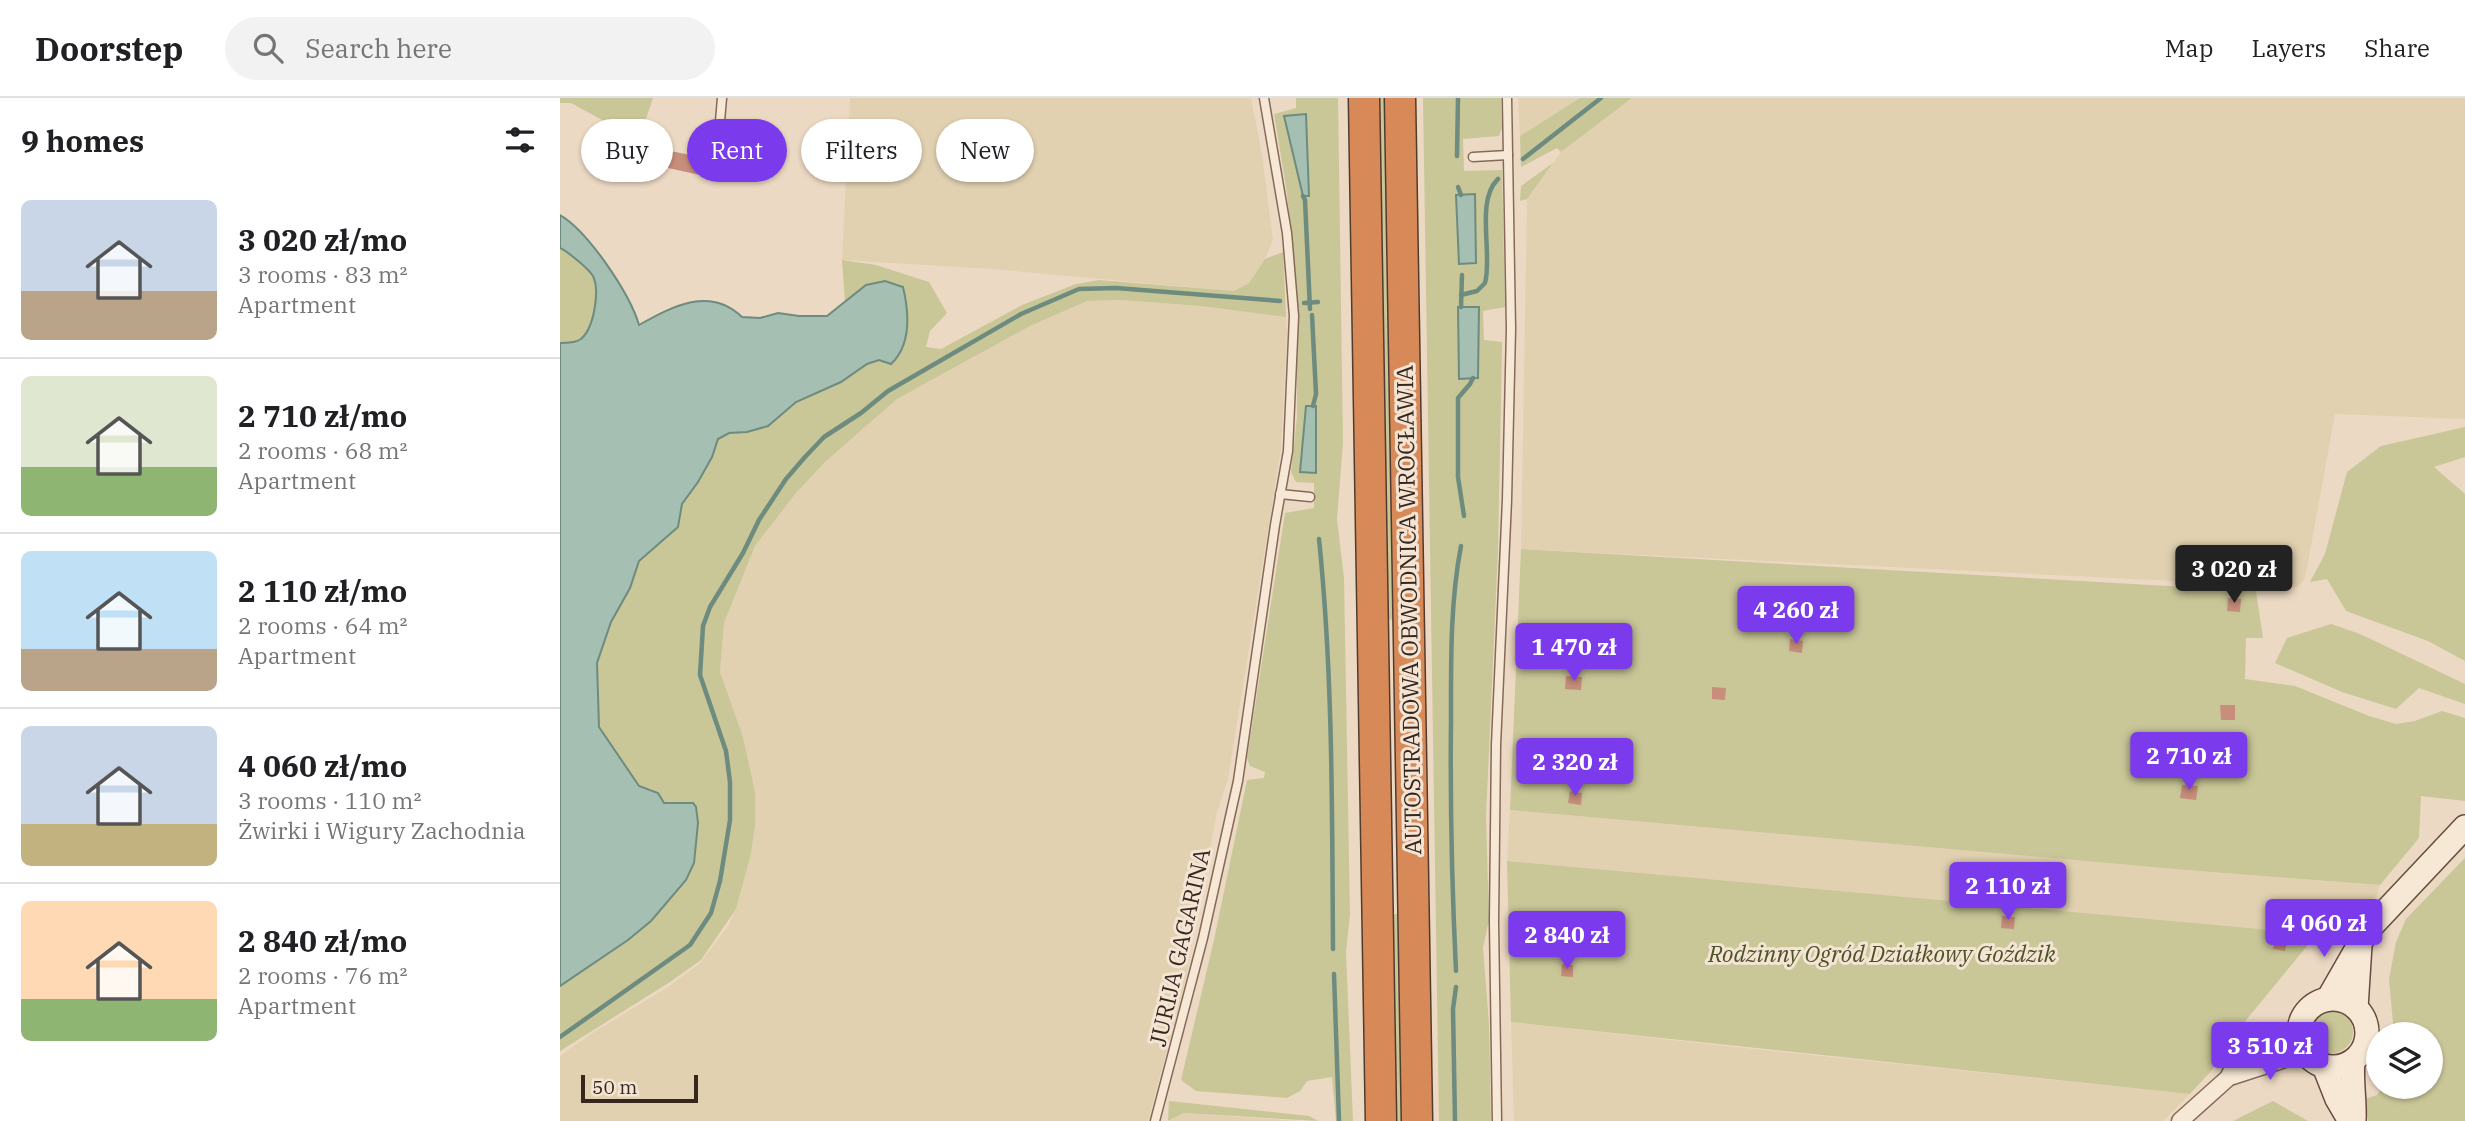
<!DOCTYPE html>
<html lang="en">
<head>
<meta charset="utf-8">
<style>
	body { margin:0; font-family:"IBM Plex Serif",serif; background:#f2f2f2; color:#202124; height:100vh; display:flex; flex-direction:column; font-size:26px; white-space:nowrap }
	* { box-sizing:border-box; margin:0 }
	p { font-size:23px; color:#757577 }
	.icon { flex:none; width:38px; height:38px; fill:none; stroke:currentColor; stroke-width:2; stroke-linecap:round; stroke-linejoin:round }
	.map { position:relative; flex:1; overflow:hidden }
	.drawer { display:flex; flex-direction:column; background:#fff; width:560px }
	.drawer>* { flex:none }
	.banner { position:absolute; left:21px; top:21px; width:665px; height:63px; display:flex; gap:14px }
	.tools { position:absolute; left:1806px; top:924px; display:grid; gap:14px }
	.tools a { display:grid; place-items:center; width:77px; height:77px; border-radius:50%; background:#fff; box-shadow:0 2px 5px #0004; font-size:35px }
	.scale { position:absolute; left:21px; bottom:18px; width:117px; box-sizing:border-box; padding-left:7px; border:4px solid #36261e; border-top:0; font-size:19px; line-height:24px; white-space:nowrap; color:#36261e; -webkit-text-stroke:5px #f3e4d3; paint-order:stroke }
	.price { position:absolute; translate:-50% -60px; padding:0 16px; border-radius:7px; background:#7c3aed; color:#fff; font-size:23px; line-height:46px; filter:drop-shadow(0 2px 4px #0008) }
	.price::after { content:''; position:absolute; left:50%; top:42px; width:21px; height:16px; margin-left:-10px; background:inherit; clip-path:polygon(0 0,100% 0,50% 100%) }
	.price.on { background:#222; color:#fff }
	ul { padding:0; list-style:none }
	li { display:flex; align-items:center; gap:21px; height:175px; padding:0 21px }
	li+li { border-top:2px solid #e0e0e0 }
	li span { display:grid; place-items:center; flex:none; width:196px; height:140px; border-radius:10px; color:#555 }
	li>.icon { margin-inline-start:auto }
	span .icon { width:84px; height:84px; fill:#fffc; stroke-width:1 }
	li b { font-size:30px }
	h2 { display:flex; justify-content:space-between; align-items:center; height:84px; padding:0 21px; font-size:30px }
	.pill { padding:0 24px; border-radius:32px; background:#fff; box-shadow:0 2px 5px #0004; font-size:24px; line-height:63px }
	.pill.on { background:#7c3aed; color:#fff }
	header { display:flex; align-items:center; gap:42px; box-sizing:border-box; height:98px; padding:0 35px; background:#fff; border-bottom:2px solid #e0e0e0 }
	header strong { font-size:33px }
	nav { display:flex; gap:38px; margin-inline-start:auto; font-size:24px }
	.search { width:490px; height:63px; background:#f2f2f2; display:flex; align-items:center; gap:18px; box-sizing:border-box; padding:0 24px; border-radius:38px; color:#757577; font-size:26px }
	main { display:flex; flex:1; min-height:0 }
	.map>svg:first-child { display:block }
</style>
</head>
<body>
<header>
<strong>Doorstep</strong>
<div class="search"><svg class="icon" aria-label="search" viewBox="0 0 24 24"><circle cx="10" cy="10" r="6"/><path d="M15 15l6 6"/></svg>Search here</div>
<nav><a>Map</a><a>Layers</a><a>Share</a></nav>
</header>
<main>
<section class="drawer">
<h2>9 homes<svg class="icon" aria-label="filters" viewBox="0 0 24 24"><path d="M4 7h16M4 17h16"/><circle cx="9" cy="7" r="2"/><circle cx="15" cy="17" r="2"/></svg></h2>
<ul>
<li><span style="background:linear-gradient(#c9d6e8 65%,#b9a48a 0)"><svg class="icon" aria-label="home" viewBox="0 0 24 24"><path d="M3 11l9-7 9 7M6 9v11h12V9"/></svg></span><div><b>3 020 zł/mo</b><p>3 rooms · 83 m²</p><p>Apartment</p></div></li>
<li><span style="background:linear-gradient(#dfe7d0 65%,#8fb573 0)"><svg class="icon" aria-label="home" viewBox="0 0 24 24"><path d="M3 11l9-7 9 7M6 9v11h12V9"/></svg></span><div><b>2 710 zł/mo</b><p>2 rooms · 68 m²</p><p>Apartment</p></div></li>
<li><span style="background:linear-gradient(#bfe0f5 70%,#b9a48a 0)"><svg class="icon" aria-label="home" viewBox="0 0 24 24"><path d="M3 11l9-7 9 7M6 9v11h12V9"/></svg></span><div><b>2 110 zł/mo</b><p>2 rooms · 64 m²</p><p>Apartment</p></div></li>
<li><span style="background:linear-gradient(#c9d6e8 70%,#c2b280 0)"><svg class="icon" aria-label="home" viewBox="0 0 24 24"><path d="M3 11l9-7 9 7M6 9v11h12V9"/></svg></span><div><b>4 060 zł/mo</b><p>3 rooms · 110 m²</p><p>Żwirki i Wigury Zachodnia</p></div></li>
<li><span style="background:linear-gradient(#ffd9b3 70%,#8fb573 0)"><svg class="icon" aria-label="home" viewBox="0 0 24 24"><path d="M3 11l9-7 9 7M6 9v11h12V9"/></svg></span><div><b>2 840 zł/mo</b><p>2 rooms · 76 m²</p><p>Apartment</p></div></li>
</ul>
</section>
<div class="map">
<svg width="1905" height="1023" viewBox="0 0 1905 1023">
	<rect width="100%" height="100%" fill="#ecd9c3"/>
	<!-- farmland -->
	<g fill="#e1d1b1">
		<path d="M290,0H691L702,57L713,142L705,161L689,185L674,193L432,171L282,162Z"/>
		<path d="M958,0H1020L960,38Z"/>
		<path d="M1072,0H1905V321L1775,316L1745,481L1737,489L961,451L967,101L1001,54Z"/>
		<path d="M560,202L641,208L726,219L727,233L721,351L668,681L657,714L625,884L588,1023H0V958L31,936L108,889L140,865L168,828L176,811L191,756L195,727V694L183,639L160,574L164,525L195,448L236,395L265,364L337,301L470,228L517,207L527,203Z"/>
		<path d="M950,712L1626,772L1820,787L1817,797L1781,837L1757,836L947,763Z"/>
		<path d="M951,924L1165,948L1630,996L1603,1023H954Z"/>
		<path d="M623,1015L739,1023H609Z"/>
	</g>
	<!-- green -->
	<g fill="#c9c698">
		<path d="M0,0H93L86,21L46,24L11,5H0Z"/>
		<path d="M736,0H778L783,345L777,421L784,480L790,817L786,854L793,1023H776L772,979L747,983L740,993L727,1000L636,993L621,982L654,842L687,682L704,680L705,674L690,668L687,660L725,415L754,410V385L736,384L731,374L737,319V199L727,95L714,16L736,10Z"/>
		<path d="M818,0H829L837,521L826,522Z"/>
		<path d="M863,0H941L942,30L939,38L903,41L904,73L942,72L945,209L923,213L924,242L942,244V252L938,452L926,719L929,822L923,850L929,926L931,1023H879Z"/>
		<path d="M1020,0H1072L1001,54L997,50L961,69L960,38Z"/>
		<path d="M993,65L967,101L960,103L961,88Z"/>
		<path d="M0,150C8,154 28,170 33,178C40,193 34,230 21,241C16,245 6,245 0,245Z"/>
		<path d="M723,154L726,219L641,208L560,202L527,203L470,228L337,301L265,364L236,395L195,448L164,525L160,574L183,639L195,694V727L191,756L176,811L141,862L110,884L0,953V888L68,842L91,823L138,725L135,709L133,705H104L98,695L79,688L39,629L37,565L51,524L70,490L79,463L118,429L122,406L138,384L152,359L158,341L169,335L187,334L208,328L236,304L281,284L307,266L319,262L306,187L285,204L282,162L316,167L369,184L387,215L370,233L366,249L381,251L462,207L516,186L539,182L674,193L689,185L705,161Z"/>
		<path d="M1905,329V359L1874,369L1905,396V563L1868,543L1786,513L1767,481L1750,484L1765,456L1787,374L1821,348Z"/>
		<path d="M961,451L1696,493L1703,540H1686L1685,581L1735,588L1809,618L1836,626L1855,623L1882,613L1905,620V703L1861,698L1859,740L1820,787L1626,772L950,712Z"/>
		<path d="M1771,526L1800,536L1905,586V606L1859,590L1836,611L1782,594L1715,565L1727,540Z"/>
		<path d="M1905,760V1023H1808L1805,1001L1817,997L1823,989H1871V936H1834L1829,881L1836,844L1846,821Z"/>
		<path d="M947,763L1757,836L1668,944L1673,949L1630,996L951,924Z"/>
		<path d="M830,816H841L844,1023H833Z"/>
		<circle cx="1772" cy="934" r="21"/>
		<path d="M609,1003L749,1018L758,1023L624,1015L608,1023Z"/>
		<path d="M1713,1003L1748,1023H1673Z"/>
	</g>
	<!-- water -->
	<g fill="#a5bfb3" stroke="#6d8c7f" stroke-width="2">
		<path d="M746,16L749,98H743L724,18Z"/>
		<path d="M915,96L916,165L899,166L896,97Z"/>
		<path d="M0,117C28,133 70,196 79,227C113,208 150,188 182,219L200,220L218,215L239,218H267L306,187L325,183L343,189C349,214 352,246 331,266L319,262L307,266L281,284L236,304L208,328L187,334L169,335L158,341L152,359L138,384L122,406L118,429L79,463L70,490L51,524L37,565L39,629L79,688L98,695L104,705H133L136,709L138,725L134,765L126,782L91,823L68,842L0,888V245C6,245 16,245 21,241C34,230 40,193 33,178C28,170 8,154 0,150Z"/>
		<path d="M898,209H919L918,280L899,281Z"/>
		<path d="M746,308H756V375L740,374Z"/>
	</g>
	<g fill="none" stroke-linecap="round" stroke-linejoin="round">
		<!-- stream -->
		<g stroke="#6d8c7f" stroke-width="4.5">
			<path d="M897,58L898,0"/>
			<path d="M963,61L1041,0"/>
			<path d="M898,89L901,97"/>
			<path d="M743,98L745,102L750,211"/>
			<path d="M901,197L917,193L925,185C933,156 915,103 938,81"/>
			<path d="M744,205L758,204"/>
			<path d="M901,209L902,177"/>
			<path d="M752,217L756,296L753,308"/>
			<path d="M904,418L898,379V300L910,286L913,280"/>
			<path d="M759,441C773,577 772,714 773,851"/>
			<path d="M896,873C892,790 890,706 891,623C891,565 890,505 901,448"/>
			<path d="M774,876L779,1023"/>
			<path d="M0,939L130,847L151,815L160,783L170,722V684L166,653L140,577L143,528L150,509L183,455L199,422L226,381L245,359L264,339L301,315L328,293L461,216L519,191L556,190L720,203"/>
			<path d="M895,1023L893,911L896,889"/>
		</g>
	</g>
	<!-- building -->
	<g fill="#c88e7b">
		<path d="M110,53L177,66L174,78L164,76L163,82L108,70Z"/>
		<path d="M1668,500L1681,501L1680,514L1667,513Z"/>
		<path d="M1230,541L1243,543L1242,555L1229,553Z"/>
		<path d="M1006,578L1022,579L1021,592L1005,591Z"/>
		<path d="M1152,589L1166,590L1165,602L1152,601Z"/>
		<path d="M1660,607H1675V622H1661Z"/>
		<path d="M1622,687L1638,688L1636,702L1620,700Z"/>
		<path d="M1010,693L1022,695L1021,707L1008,705Z"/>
		<path d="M1442,818L1455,819L1454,831L1441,830Z"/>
		<path d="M1716,837L1728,840L1725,853L1713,851Z"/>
		<path d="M1002,866L1013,867V879L1001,878Z"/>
	</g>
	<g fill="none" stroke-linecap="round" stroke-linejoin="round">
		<defs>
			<g id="lane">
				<path d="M159,35L162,0"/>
				<path d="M913,59L948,57"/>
				<path d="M720,396L750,399"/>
				<path d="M595,1023L643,840L678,683L715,427L728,353L734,218L727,135L704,0"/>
				<path d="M937,1023L934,824L936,647L947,402L951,231L947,0"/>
			</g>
			<g id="street">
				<path d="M1673,978L1734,958L1749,960"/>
				<path d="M1620,1023L1668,980L1673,970L1706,949L1738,938"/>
			</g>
			<g id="secondary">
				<circle cx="1773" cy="935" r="34"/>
				<path d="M1768,901L1807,833L1905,729"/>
				<path d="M1796,910L1800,847"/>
				<path d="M1793,963C1791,983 1795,1002 1794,1023"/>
				<path d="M1764,968L1777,1001L1790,1023"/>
			</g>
			<g id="highway">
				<path d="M804,0L821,1023"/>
				<path d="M840,0L857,1023"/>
			</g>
		</defs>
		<!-- lane casing -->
		<use href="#lane" stroke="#856a5b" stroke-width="11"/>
		<!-- street casing -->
		<use href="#street" stroke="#856a5b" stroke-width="19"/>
		<!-- secondary casing -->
		<use href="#secondary" stroke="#674c3e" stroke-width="26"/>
		<!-- highway casing -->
		<use href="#highway" stroke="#533a2f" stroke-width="33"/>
		<!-- lane -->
		<use href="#lane" stroke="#f7e8d6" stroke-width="8"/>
		<!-- street -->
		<use href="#street" stroke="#f7e8d6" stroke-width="16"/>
		<!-- secondary -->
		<use href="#secondary" stroke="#f7e8d6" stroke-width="23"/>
		<!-- highway -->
		<use href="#highway" stroke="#d78a58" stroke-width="30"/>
	</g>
	<g text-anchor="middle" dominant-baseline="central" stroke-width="6" stroke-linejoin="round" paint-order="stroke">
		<!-- street labels -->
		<g font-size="23" fill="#36261e" stroke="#f3e4d3">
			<text transform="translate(848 512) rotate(-91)">AUTOSTRADOWA OBWODNICA WROCŁAWIA</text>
			<text transform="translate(619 849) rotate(-77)">JURIJA GAGARINA</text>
		</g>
		<!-- park labels -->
		<g font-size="23" font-style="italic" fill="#4d5126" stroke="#f3e4d3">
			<text x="1322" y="855">Rodzinny Ogród Działkowy Goździk</text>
		</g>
	</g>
</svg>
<div class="tools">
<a><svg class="icon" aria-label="layers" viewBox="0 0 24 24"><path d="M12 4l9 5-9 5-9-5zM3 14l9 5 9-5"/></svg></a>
</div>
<div class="scale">50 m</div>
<b class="price on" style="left:1674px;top:507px">3 020 zł</b>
<b class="price" style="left:1236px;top:548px">4 260 zł</b>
<b class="price" style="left:1014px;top:585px">1 470 zł</b>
<b class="price" style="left:1629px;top:694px">2 710 zł</b>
<b class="price" style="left:1015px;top:700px">2 320 zł</b>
<b class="price" style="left:1448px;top:824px">2 110 zł</b>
<b class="price" style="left:1764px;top:861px">4 060 zł</b>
<b class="price" style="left:1007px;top:873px">2 840 zł</b>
<b class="price" style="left:1710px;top:984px">3 510 zł</b>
<div class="banner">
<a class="pill">Buy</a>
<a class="pill on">Rent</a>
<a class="pill">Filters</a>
<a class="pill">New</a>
</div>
</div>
</main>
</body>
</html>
